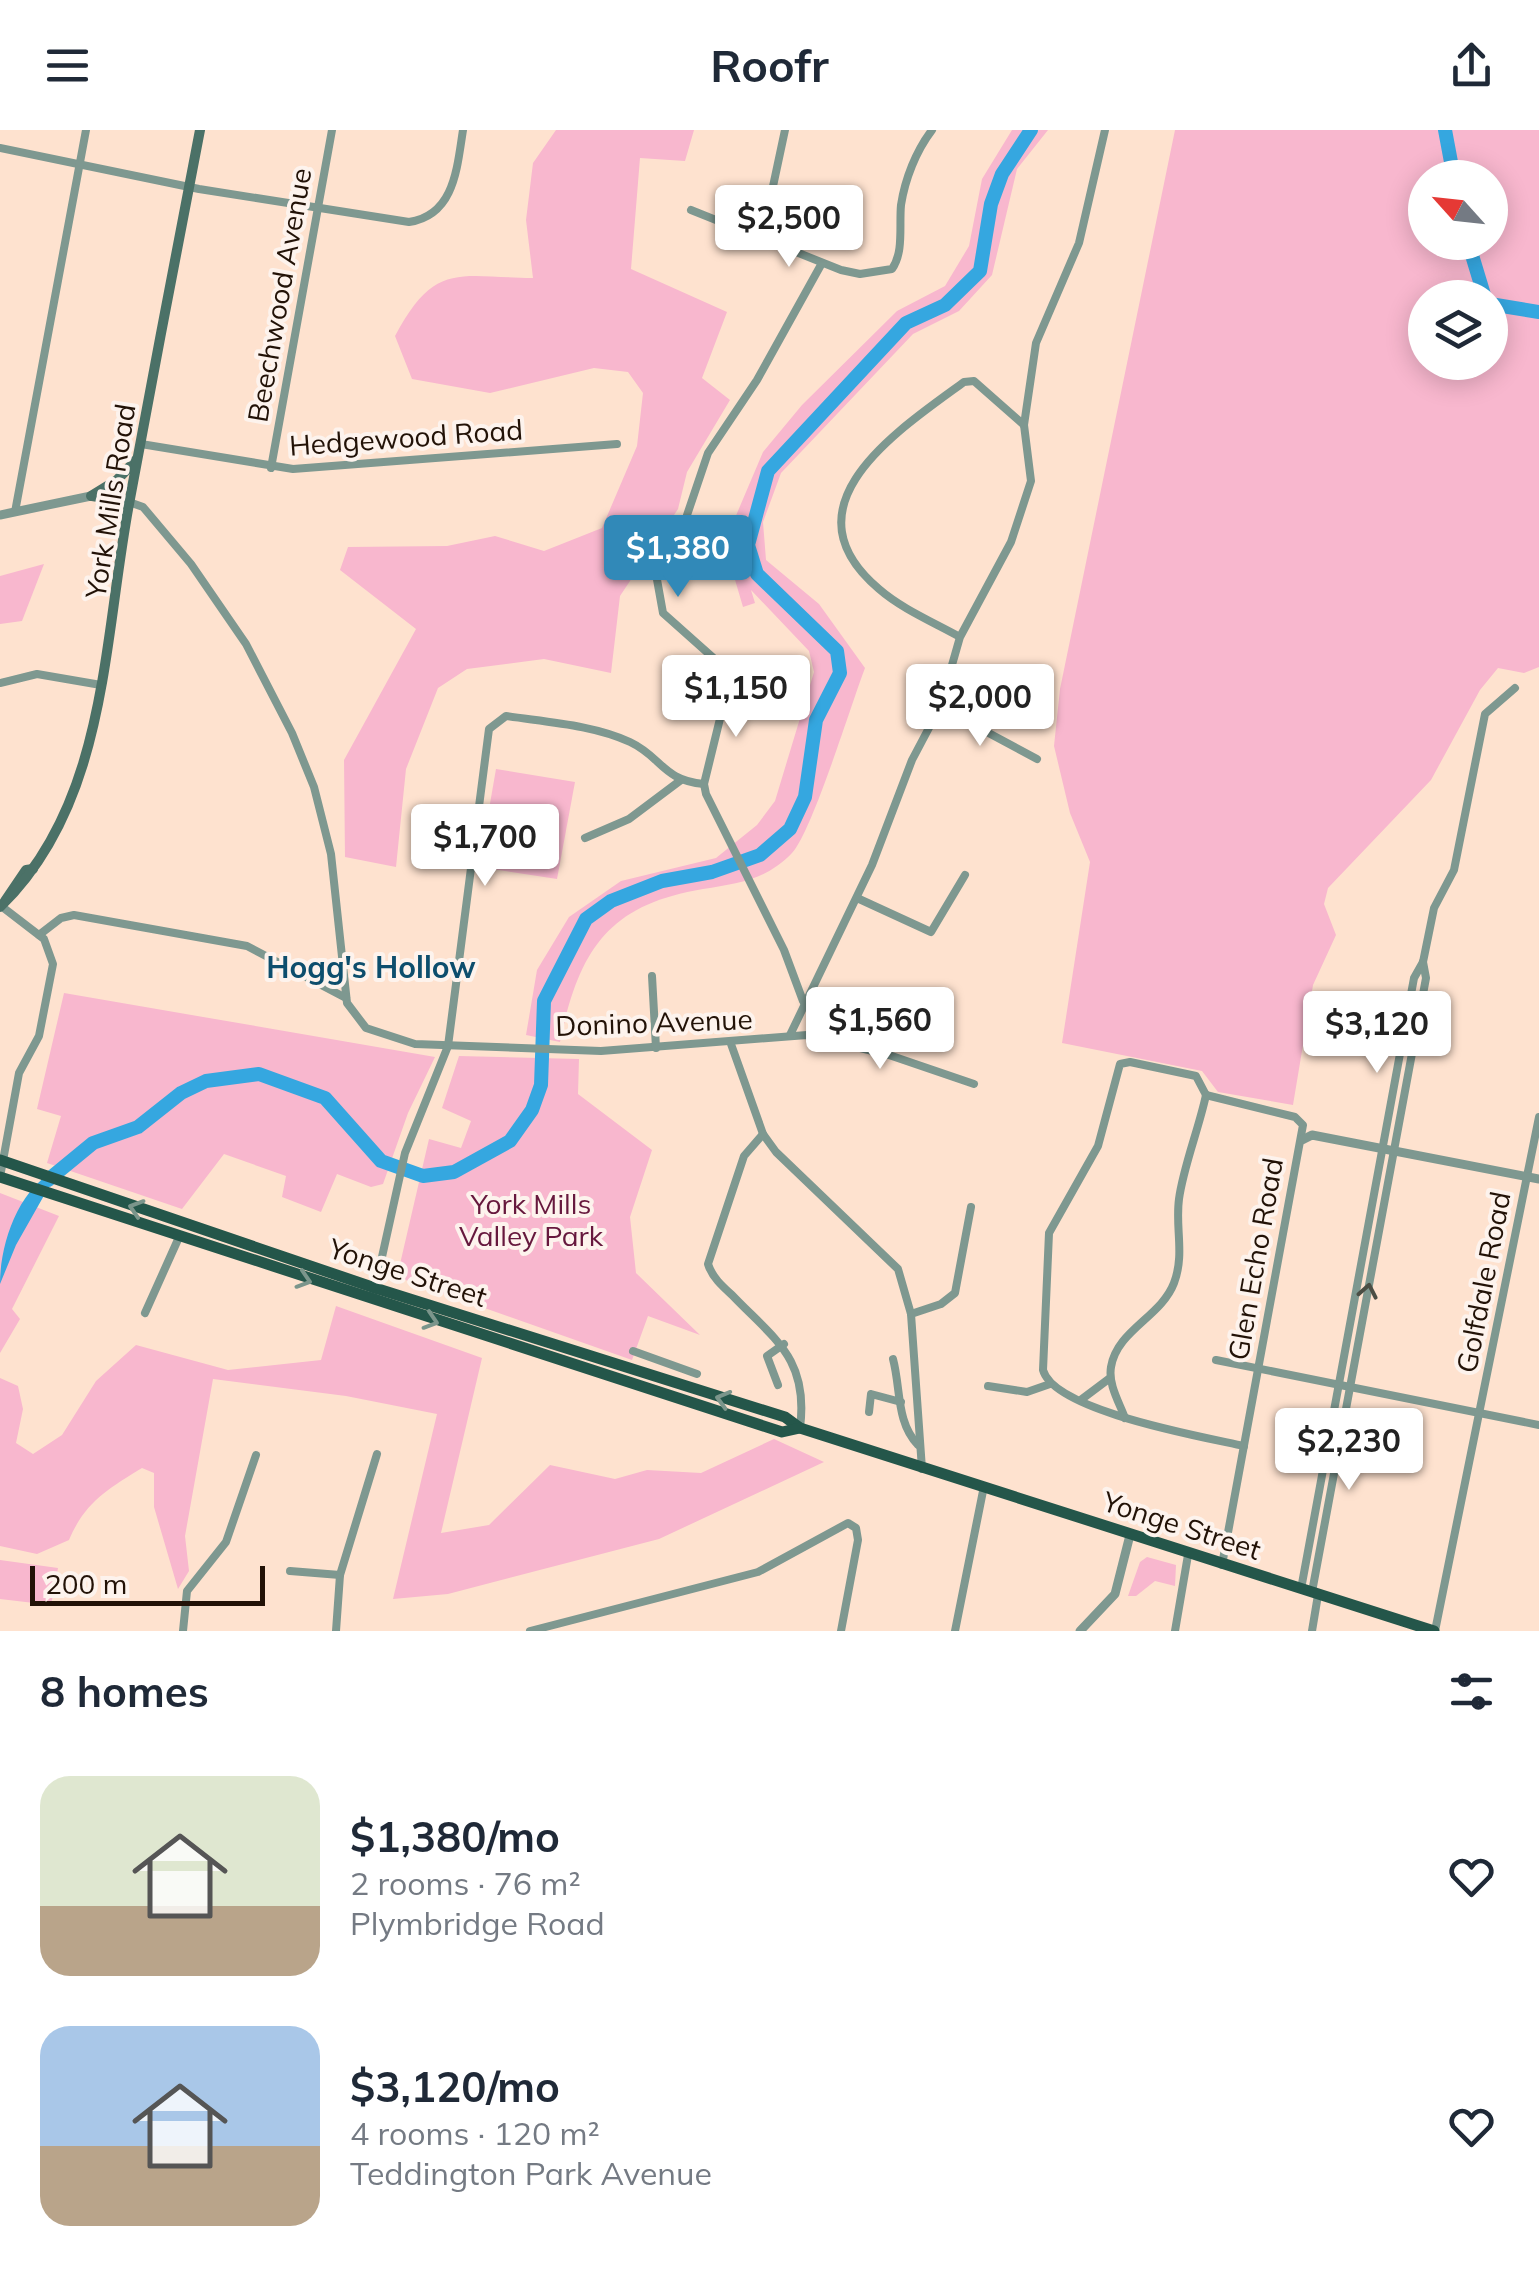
<!DOCTYPE html>
<html lang="en">
<head>
<meta charset="utf-8">
<style>
	body { margin:0; font-family:Mulish,sans-serif; background:#f2f2f3; color:#1f2937; height:100vh; display:flex; flex-direction:column; font-size:38px; white-space:nowrap }
	* { box-sizing:border-box; margin:0 }
	p { font-size:32px; color:#747a83 }
	.icon { flex:none; width:55px; height:55px; fill:none; stroke:currentColor; stroke-width:2; stroke-linecap:round; stroke-linejoin:round }
	.map { position:relative; height:1501px; overflow:hidden }
	.panel { display:flex; flex-direction:column; background:#fff; flex:1 }
	.panel>* { flex:none }
	.needle { width:65px; rotate:297deg }
	.buttons { position:absolute; left:1408px; top:30px; display:grid; gap:20px }
	.buttons a { display:grid; place-items:center; width:100px; height:100px; border-radius:50%; background:#fff; box-shadow:0 5px 25px #0003; font-size:50px }
	.scale { position:absolute; left:30px; bottom:25px; width:235px; box-sizing:border-box; padding-left:10px; border:5px solid #221207; border-top:0; font-size:28px; line-height:35px; white-space:nowrap; color:#221207; -webkit-text-stroke:8px #fdf3ed; paint-order:stroke }
	.price { position:absolute; translate:-50% -85px; padding:0 22px; border-radius:10px; background:#fff; color:#222; font-size:32px; line-height:65px; filter:drop-shadow(0 2px 5px #0008) }
	.price::after { content:''; position:absolute; left:50%; top:60px; width:30px; height:22px; margin-left:-15px; background:inherit; clip-path:polygon(0 0,100% 0,50% 100%) }
	.price.active { background:#3189b8; color:#fff }
	ul { padding:0; list-style:none }
	li { display:flex; align-items:center; gap:30px; height:250px; padding:0 40px }
	li span { display:grid; place-items:center; flex:none; width:280px; height:200px; border-radius:30px; color:#555 }
	li>.icon { margin-inline-start:auto }
	span .icon { width:120px; height:120px; fill:#fffc; stroke-width:1 }
	li b { font-size:42px }
	h2 { display:flex; justify-content:space-between; align-items:center; height:120px; padding:0 40px; font-size:42px }
	header { display:flex; justify-content:space-between; align-items:center; height:130px; padding:0 40px; background:#fff; font-size:45px; font-weight:700 }
	.map>svg:first-child { display:block }
</style>
</head>
<body>
<header><svg class="icon" aria-label="menu" viewBox="0 0 24 24"><path d="M4 6h16M4 12h16M4 18h16"/></svg>Roofr<svg class="icon" aria-label="share" viewBox="0 0 24 24"><path d="M12 15V3M7 8l5-5 5 5M5 13v7h14v-7"/></svg></header>
<div class="map">
<svg width="1539" height="1501" viewBox="0 0 1539 1501">
	<rect width="100%" height="100%" fill="#fee2cf"/>
	<!-- green -->
	<g fill="#f8b7ce" fill-rule="evenodd">
		<path d="M556,0H694L685,31L640,28L631,139L727,182L702,248L730,270L687,342L678,379L620,466L611,543L544,529L467,539L438,558L406,639L396,737L345,727L344,630L416,499L340,440L348,417L447,416L495,406L544,421L602,398L637,316L643,263L628,242L594,238L490,263L412,249L395,206C435,131 458,147 533,148L526,90L533,33Z"/>
		<path d="M1012,0H1048L1017,39L992,145L959,181L913,204L781,343L763,392L766,430L819,474L865,538C852,572 812,702 792,723C766,750 739,753 703,759C607,775 579,821 560,912L526,905L537,840L569,787L621,751L716,728L757,695L775,671L814,542L809,521L751,460L755,473L743,477L733,443L742,438L732,395L763,322L802,275L897,181L945,156L969,116L982,49Z"/>
		<path d="M1175,0H1539V537L1524,543L1498,538L1480,560L1431,650L1328,758L1324,774L1336,805L1313,855L1293,975L1218,962L1202,941L1062,913L1090,732L1070,683L1054,616L1060,559ZM1425,48H1490V112H1425ZM1425,168H1490V232H1425Z"/>
		<path d="M44,434L22,491L0,494V446Z"/>
		<path d="M496,639L575,652L557,749L479,737Z"/>
		<path d="M64,863L435,927L408,983L383,1054L371,1057L337,1044L321,1082L282,1067L286,1046L224,1024L182,1079L47,1033L61,986L37,979Z"/>
		<path d="M459,926L579,929L578,964L652,1020L630,1087L636,1143L700,1205L648,1186L632,1230L397,1147L429,1009L461,1018L471,991L442,978Z"/>
		<path d="M0,1063L59,1086L12,1179L20,1189L0,1223Z"/>
		<path d="M336,1176L482,1228L441,1403L489,1395L550,1335L615,1349L647,1340L701,1343L774,1309L824,1332L659,1409L448,1464L393,1469L437,1284L346,1266L213,1249L185,1406L189,1441L178,1459L154,1377V1343L142,1338C108,1359 85,1372 69,1410L37,1424L0,1416V1248L18,1256L23,1279L16,1313L33,1324L62,1305L96,1251L136,1215L228,1240L321,1230Z"/>
		<path d="M1147,1427L1176,1435L1175,1456L1155,1451L1136,1466H1128L1140,1432Z"/>
		<path d="M0,1430L58,1438L51,1475L0,1469Z"/>
	</g>
	<!-- water -->
	<path fill="#35a7e0" d="M59,1039L16,1115L0,1154C0,1113 19,1056 59,1039Z"/>
	<g fill="none" stroke-linecap="round" stroke-linejoin="round">
		<!-- river -->
		<g stroke="#35a7e0" stroke-width="14">
			<path d="M1445,0L1454,48"/>
			<path d="M1468,112L1485,168"/>
			<path d="M1490,174L1539,182"/>
			<path d="M48,1050L93,1013L138,997L181,963L206,951L259,944L325,968L381,1031L423,1046L454,1042L510,1011L532,980L541,955L544,871L586,789L611,771L662,751L712,742L760,725L790,699L805,667L816,590L840,543L837,521L757,444L748,415L768,341L906,193L945,175L980,141L991,74L1002,44L1031,0"/>
		</g>
		<!-- minor -->
		<g stroke="#7e9890" stroke-width="8">
			<path d="M0,18L199,59L409,92C455,85 457,37 463,0"/>
			<path d="M691,80L841,140L860,144L892,139C904,122 899,96 901,75C905,49 916,21 932,0"/>
			<path d="M762,108L785,0"/>
			<path d="M1024,295L1036,213L1079,113L1105,0"/>
			<path d="M141,314L293,339L617,314"/>
			<path d="M271,338L332,0"/>
			<path d="M129,372L143,377L191,434L246,514L292,603L314,657L331,724L347,873L366,898L415,914L601,921L807,905L889,925L974,954"/>
			<path d="M15,382L86,0"/>
			<path d="M0,553L37,544L101,555"/>
			<path d="M940,577L1037,629"/>
			<path d="M585,708L629,689L681,650"/>
			<path d="M857,768L931,802L965,745"/>
			<path d="M39,805L61,788L74,785L247,816L346,868"/>
			<path d="M652,846L656,918"/>
			<path d="M803,871L784,820L706,664L704,654L728,556L718,532L663,483L656,444L683,397L708,323L757,250L822,133"/>
			<path d="M790,905L872,735L912,630L940,577L960,507L1011,412L1031,351L1024,295L974,251L964,252C897,301 781,376 879,459C902,479 933,492 960,507"/>
			<path d="M731,914L763,1004L776,1022L898,1139L911,1184L922,1339"/>
			<path d="M1206,965L1196,946L1130,932L1120,934L1098,1016L1049,1103L1043,1240C1054,1281 1204,1307 1244,1316"/>
			<path d="M1206,965L1295,987L1303,995L1222,1435"/>
			<path d="M763,1004L744,1026L708,1134C712,1147 722,1156 732,1165C774,1209 809,1228 800,1298"/>
			<path d="M0,1047L19,943L39,906L53,834L44,809L1,776"/>
			<path d="M374,1163L405,1023L448,916L489,599L506,586C546,592 594,595 630,612C662,627 662,650 704,654"/>
			<path d="M145,1183L180,1105"/>
			<path d="M911,1184L941,1174L955,1163L971,1077"/>
			<path d="M633,1221L697,1244"/>
			<path d="M893,1229C901,1259 896,1292 918,1315"/>
			<path d="M1216,1230L1539,1295"/>
			<path d="M778,1255L767,1226L784,1214"/>
			<path d="M988,1256L1027,1262L1050,1254"/>
			<path d="M1082,1269L1110,1248"/>
			<path d="M869,1282L871,1264L901,1272"/>
			<path d="M1125,1288C1119,1272 1108,1254 1111,1237C1117,1200 1161,1187 1174,1153C1185,1124 1175,1098 1179,1069C1183,1038 1199,998 1206,965"/>
			<path d="M290,1441L340,1445"/>
			<path d="M1301,1459L1414,848L1423,832L1434,778L1454,740L1485,584L1515,558"/>
			<path d="M1312,1462L1426,848L1423,832"/>
			<path d="M183,1501L187,1461L226,1412L256,1325"/>
			<path d="M336,1501L340,1445L377,1324"/>
			<path d="M530,1501L758,1442L848,1393L856,1398L858,1410L841,1501"/>
			<path d="M955,1501L984,1356"/>
			<path d="M1175,1501L1188,1425"/>
			<path d="M1312,1501L1318,1465"/>
			<path d="M1435,1501L1539,987"/>
		</g>
		<!-- tertiary -->
		<g stroke="#7e9890" stroke-width="9">
			<path d="M0,385L91,366"/>
			<path d="M1302,1010L1312,1005L1539,1049"/>
			<path d="M1080,1501L1115,1464L1130,1405"/>
		</g>
		<!-- secondary -->
		<g stroke="#4b7167" stroke-width="10">
			<path d="M91,366L117,350L136,330"/>
			<path d="M92,366L117,370L128,377"/>
			<path d="M5,771L26,740L33,739"/>
			<path d="M0,777C107,673 103,513 129,374C152,249 176,125 200,0"/>
		</g>
		<!-- primary -->
		<g stroke="#24564a" stroke-width="11">
			<path d="M0,1030L375,1158L785,1287L800,1298L1434,1501"/>
			<path d="M0,1047L782,1302L800,1298"/>
		</g>
	</g>
	<!-- one-way arrows -->
	<defs><path id="oneway-chevron" d="M-2-3.5L2.5 0L-2 3.5" fill="none" stroke-width="1.6" stroke-linecap="round" stroke-linejoin="round" transform="scale(2.5)"/></defs>
	<g stroke="#7b958b">
		<use href="#oneway-chevron" transform="translate(136 1078) rotate(-162)"/>
		<use href="#oneway-chevron" transform="translate(304 1150) rotate(18)"/>
		<use href="#oneway-chevron" transform="translate(431 1191) rotate(18)"/>
		<use href="#oneway-chevron" transform="translate(723 1269) rotate(-164)"/>
	</g>
	<use stroke="#4b4e45" href="#oneway-chevron" transform="translate(1368 1161) rotate(-79)"/>
	<g text-anchor="middle" dominant-baseline="central" stroke-width="8" stroke-linejoin="round" paint-order="stroke">
		<!-- street labels -->
		<g font-size="28" fill="#221207" stroke="#fdf3ed">
			<text transform="translate(279 165) rotate(-80)">Beechwood Avenue</text>
			<text transform="translate(406 307) rotate(-4)">Hedgewood Road</text>
			<text transform="translate(110 371) rotate(-81)">York Mills Road</text>
			<text transform="translate(654 892) rotate(-2)">Donino Avenue</text>
			<text transform="translate(1255 1129) rotate(-80)">Glen Echo Road</text>
			<text transform="translate(408 1142) rotate(18)">Yonge Street</text>
			<text transform="translate(1483 1152) rotate(-79)">Golfdale Road</text>
			<text transform="translate(1182 1395) rotate(18)">Yonge Street</text>
		</g>
		<!-- park labels -->
		<g font-size="28" fill="#66183d" stroke="#fdf3ed">
			<text x="531" y="1073">York Mills<tspan x="531" dy="32">Valley Park</tspan></text>
		</g>
		<!-- neighbourhood labels -->
		<g font-size="30" font-weight="bold" fill="#0d4e6d" stroke="#fdf3ed">
			<text x="371" y="837">Hogg's Hollow</text>
		</g>
	</g>
</svg>
<div class="buttons">
<a><svg class="needle" viewBox="-14 -14 28 28"><path d="M0-13l5 13h-10z" fill="#e53935"/><path d="M0 13l5-13h-10z" fill="#747a83"/></svg></a>
<a><svg class="icon" aria-label="layers" viewBox="0 0 24 24"><path d="M12 4l9 5-9 5-9-5zM3 14l9 5 9-5"/></svg></a>
</div>
<div class="scale">200 m</div>
<b class="price" style="left:789px;top:140px">$2,500</b>
<b class="price active" style="left:678px;top:470px">$1,380</b>
<b class="price" style="left:736px;top:610px">$1,150</b>
<b class="price" style="left:980px;top:619px">$2,000</b>
<b class="price" style="left:485px;top:759px">$1,700</b>
<b class="price" style="left:880px;top:942px">$1,560</b>
<b class="price" style="left:1377px;top:946px">$3,120</b>
<b class="price" style="left:1349px;top:1363px">$2,230</b>
</div>
<section class="panel">
<h2>8 homes<svg class="icon" aria-label="filters" viewBox="0 0 24 24"><path d="M4 7h16M4 17h16"/><circle cx="9" cy="7" r="2"/><circle cx="15" cy="17" r="2"/></svg></h2>
<ul>
<li><span style="background:linear-gradient(#dfe7d0 65%,#b9a48a 0)"><svg class="icon" aria-label="home" viewBox="0 0 24 24"><path d="M3 11l9-7 9 7M6 9v11h12V9"/></svg></span><div><b>$1,380/mo</b><p>2 rooms · 76 m²</p><p>Plymbridge Road</p></div><svg class="icon" aria-label="heart" viewBox="0 0 24 24"><path d="M12 20l-8-8c-3-5 5-10 8-4 3-6 11-1 8 4z"/></svg></li>
<li><span style="background:linear-gradient(#a9c7e8 60%,#b9a48a 0)"><svg class="icon" aria-label="home" viewBox="0 0 24 24"><path d="M3 11l9-7 9 7M6 9v11h12V9"/></svg></span><div><b>$3,120/mo</b><p>4 rooms · 120 m²</p><p>Teddington Park Avenue</p></div><svg class="icon" aria-label="heart" viewBox="0 0 24 24"><path d="M12 20l-8-8c-3-5 5-10 8-4 3-6 11-1 8 4z"/></svg></li>
</ul>
</section>
</body>
</html>
